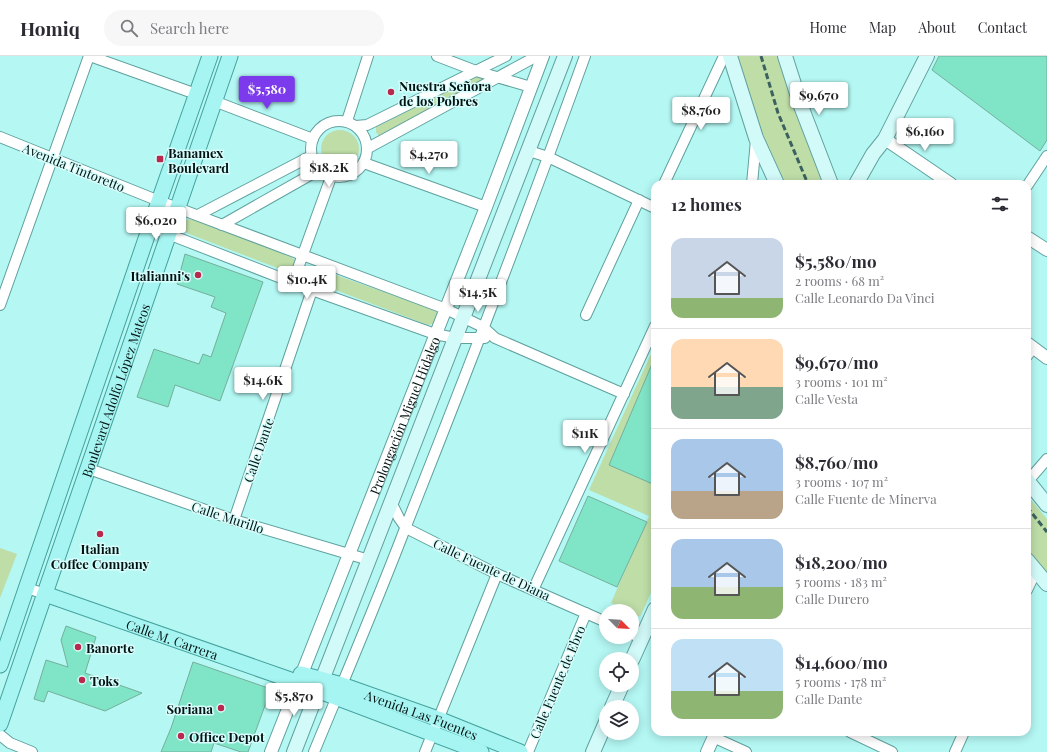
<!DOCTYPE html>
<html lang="en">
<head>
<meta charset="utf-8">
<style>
	body { margin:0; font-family:"Playfair Display",serif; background:#f7f7f7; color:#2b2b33; height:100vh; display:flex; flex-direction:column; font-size:15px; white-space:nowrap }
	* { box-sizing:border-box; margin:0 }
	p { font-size:13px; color:#7c7c81 }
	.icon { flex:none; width:22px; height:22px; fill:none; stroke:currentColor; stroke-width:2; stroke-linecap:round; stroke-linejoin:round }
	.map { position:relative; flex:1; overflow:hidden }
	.drawer { position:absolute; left:651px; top:124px; width:380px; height:556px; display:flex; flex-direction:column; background:#fff; border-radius:12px; box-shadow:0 2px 10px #0003 }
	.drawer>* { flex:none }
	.needle { width:26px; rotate:114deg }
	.buttons { position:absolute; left:599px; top:548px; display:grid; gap:8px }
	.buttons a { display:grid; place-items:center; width:40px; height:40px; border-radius:50%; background:#fff; box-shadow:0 2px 10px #0003; font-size:20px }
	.price { position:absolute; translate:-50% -34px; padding:0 9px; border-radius:4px; background:#fff; color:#222; font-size:13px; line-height:26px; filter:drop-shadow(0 1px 2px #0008) }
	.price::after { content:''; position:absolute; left:50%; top:24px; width:12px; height:9px; margin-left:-6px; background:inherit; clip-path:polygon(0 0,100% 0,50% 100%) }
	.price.active { background:#7c3aed; color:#fff }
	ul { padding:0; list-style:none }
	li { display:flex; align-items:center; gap:12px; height:100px; padding:0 20px }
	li+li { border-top:1px solid #e1e1e2 }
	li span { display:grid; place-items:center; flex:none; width:112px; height:80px; border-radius:12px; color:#555 }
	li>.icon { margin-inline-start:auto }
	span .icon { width:48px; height:48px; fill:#fffc; stroke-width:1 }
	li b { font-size:17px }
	h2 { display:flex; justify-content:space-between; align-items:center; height:48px; padding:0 20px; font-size:17px }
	header { display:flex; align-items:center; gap:24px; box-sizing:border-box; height:56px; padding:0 20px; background:#fff; border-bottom:1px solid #e1e1e2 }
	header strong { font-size:19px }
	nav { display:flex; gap:22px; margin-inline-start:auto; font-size:14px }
	.search { width:280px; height:36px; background:#f7f7f7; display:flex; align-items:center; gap:10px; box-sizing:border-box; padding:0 14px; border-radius:22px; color:#7c7c81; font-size:15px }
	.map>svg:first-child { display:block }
</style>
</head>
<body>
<header>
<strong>Homiq</strong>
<div class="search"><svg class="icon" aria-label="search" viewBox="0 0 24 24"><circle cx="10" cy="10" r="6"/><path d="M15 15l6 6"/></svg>Search here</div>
<nav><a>Home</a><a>Map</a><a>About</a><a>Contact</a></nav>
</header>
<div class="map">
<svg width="1047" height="696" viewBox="0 0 1047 696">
	<rect width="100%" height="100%" fill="#b4f7f3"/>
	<!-- green -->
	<g fill="#bedda7">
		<path d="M732,0H781L828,128H780Z"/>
		<path d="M478,20L486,24L379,80L376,76V71Z"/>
		<circle cx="340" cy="93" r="19"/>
		<path d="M190,163L199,164L291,201L298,206L295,213L288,216L189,178L181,172L184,165Z"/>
		<path d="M313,211L435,254L439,258C437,265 435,268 428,269L309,224L305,219L306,213Z"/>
		<path d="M655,289V528L640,561L632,557V555H628L611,547L649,460L589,434Z"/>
		<path d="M1027,439L1047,463V521L1027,495Z"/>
		<path d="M0,492L17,498L0,542Z"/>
	</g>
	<!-- building -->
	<g fill="#80e4c6" stroke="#75af9c">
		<path d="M939,0H1047V84L1040,95L932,14Z"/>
		<path d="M185,198L263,226L220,345L175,329L168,351L137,341L154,293L199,308L203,298L211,301L226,257L211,251L215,241L177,228Z"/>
		<path d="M655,301V429L609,409Z"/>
		<path d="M588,440L647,466L617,531L559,505Z"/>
		<path d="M66,570L96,581L85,617L142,637L105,655L48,635L44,646L34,643L46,604L68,611L61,584Z"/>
		<path d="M193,606L271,633L248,696H241L214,687L211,696H161L171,672Z"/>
	</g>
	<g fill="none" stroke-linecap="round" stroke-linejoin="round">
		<defs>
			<g id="minor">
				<path d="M90,0L196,38"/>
				<path d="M437,0L476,15L531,31"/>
				<path d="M214,45L313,83"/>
				<circle cx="339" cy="93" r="28"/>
				<path d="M347,65L368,0"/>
				<path d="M356,70L367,69L506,0"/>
				<path d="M0,81L159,145L446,253L483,271L495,282L624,338"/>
				<path d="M368,92L537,0"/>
				<path d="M529,95L548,101L655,152"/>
				<path d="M364,107L486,151"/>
				<path d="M664,128L724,0"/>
				<path d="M752,128L756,84"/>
				<path d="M1027,130L1047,100"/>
				<path d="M198,159L311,100"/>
				<path d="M222,169L319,114"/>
				<path d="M150,171L312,234L435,278L455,282H485"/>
				<path d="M293,226L331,121"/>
				<path d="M0,249L89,0"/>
				<path d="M586,259L639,144"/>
				<path d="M1027,300L1033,292"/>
				<path d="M89,413L234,464L369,504"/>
				<path d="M1028,425L1047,403"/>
				<path d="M391,446L399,462L406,472L497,518L606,566"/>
				<path d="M234,464L312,234"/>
				<path d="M27,532L45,538"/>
				<path d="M533,534L655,270"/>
				<path d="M1027,534L1036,515"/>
				<path d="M632,578L641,582"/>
				<path d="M850,676L892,696"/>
				<path d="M0,679L10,687L32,696"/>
				<path d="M713,681L746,696"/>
				<path d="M314,696C345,621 377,546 406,470C468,314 528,158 585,0"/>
				<path d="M425,696L497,518"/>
				<path d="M528,696L586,557"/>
				<path d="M955,696L964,676"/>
			</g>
			<g id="tertiary">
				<path d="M885,83L951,128"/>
				<path d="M1027,181L1047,194"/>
				<path d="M1027,287L1047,302"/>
				<path id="s1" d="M271,696L486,151L543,0"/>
				<path d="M707,696L716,676"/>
			</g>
			<g id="secondary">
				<path d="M730,0L756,82L777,128"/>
				<path d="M785,0L801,50L831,128"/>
				<path d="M856,128L873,98L885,83L927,0"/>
				<path d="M1027,424L1047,449"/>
				<path d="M1027,504L1047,528"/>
				<path d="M632,604L655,553"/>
				<path d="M612,651L622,629"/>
				<path d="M294,696L565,0"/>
				<path d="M593,696L606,666"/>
			</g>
			<g id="primary">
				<path id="s2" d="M45,538L285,622L481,696"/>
				<path d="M0,609L150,171L210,0"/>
				<path id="s3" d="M301,618L342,629L438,663L520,696"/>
				<path id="s4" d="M0,668L230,0"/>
			</g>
		</defs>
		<!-- minor casing -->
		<use href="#minor" stroke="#60a19e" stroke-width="12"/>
		<!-- tertiary casing -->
		<use href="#tertiary" stroke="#60a19e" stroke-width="14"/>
		<!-- secondary casing -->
		<use href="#secondary" stroke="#60a19e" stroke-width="16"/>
		<!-- primary casing -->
		<use href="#primary" stroke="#45a29e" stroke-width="17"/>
		<!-- minor -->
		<use href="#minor" stroke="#fff" stroke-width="10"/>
		<!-- tertiary -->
		<use href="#tertiary" stroke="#fff" stroke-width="12"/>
		<!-- secondary -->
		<use href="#secondary" stroke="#d2faf9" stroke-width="14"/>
		<!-- primary -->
		<use href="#primary" stroke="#a6f5f2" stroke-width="15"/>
		<!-- rail -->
		<g stroke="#3d615f" stroke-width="3" stroke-dasharray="6 3" stroke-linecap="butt">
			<path d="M761,0L778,57L808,128"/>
			<path d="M1027,451L1047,476"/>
		</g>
	</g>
	<!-- markers -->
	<g fill="#b9284d" stroke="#d7fefc" stroke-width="1.5">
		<circle cx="391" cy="36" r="4"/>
		<rect x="156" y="99" width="8" height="8" rx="2"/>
		<circle cx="198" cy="219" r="4"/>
		<circle cx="100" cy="478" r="4"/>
		<circle cx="78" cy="591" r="4"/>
		<circle cx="82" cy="624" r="4"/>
		<circle cx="221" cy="652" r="4"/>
		<circle cx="181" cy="680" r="4"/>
	</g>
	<g text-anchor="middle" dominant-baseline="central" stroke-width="3" stroke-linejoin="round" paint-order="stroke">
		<!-- poi labels -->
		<g font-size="13" font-weight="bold" fill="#001312" stroke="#d7fefc" text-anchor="start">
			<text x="399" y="29">Nuestra Señora<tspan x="399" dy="15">de los Pobres</tspan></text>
			<text x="168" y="96">Banamex<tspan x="168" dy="15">Boulevard</tspan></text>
			<text x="190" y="219" text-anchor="end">Italianni's</text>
			<text x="100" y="492" text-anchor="middle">Italian<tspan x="100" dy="15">Coffee Company</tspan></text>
			<text x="86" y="591">Banorte</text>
			<text x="90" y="624">Toks</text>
			<text x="213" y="652" text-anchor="end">Soriana</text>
			<text x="189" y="680">Office Depot</text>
		</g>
		<!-- street labels -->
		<g font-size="13" fill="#001312" stroke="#d7fefc">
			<text transform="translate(74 111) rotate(22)">Avenida Tintoretto</text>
			<text stroke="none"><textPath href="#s4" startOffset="353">Boulevard Adolfo López Mateos</textPath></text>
			<text stroke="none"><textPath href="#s1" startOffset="362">Prolongación Miguel Hidalgo</textPath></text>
			<text transform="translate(258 394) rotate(-71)">Calle Dante</text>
			<text transform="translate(228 461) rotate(18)">Calle Murillo</text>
			<text transform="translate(492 513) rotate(25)">Calle Fuente de Diana</text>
			<text stroke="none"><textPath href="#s2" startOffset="135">Calle M. Carrera</textPath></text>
			<text transform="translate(557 626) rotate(-67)">Calle Fuente de Ebro</text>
			<text stroke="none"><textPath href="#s3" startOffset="127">Avenida Las Fuentes</textPath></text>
		</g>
	</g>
</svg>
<div class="buttons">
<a><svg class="needle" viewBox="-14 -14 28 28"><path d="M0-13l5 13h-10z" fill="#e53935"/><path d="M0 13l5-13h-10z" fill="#7c7c81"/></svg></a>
<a><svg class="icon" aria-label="locate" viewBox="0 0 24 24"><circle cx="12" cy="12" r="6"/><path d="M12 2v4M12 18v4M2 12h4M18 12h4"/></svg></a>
<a><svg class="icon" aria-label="layers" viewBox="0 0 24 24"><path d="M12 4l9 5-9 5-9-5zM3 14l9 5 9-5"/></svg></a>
</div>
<b class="price active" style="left:267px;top:54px">$5,580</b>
<b class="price" style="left:819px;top:60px">$9,670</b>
<b class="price" style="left:701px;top:75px">$8,760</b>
<b class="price" style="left:925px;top:96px">$6,160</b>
<b class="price" style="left:429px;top:119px">$4,270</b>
<b class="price" style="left:329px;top:132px">$18.2K</b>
<b class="price" style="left:156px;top:185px">$6,020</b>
<b class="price" style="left:307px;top:244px">$10.4K</b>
<b class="price" style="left:478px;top:257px">$14.5K</b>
<b class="price" style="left:263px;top:345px">$14.6K</b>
<b class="price" style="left:585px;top:398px">$11K</b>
<b class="price" style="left:294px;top:661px">$5,870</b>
<section class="drawer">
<h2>12 homes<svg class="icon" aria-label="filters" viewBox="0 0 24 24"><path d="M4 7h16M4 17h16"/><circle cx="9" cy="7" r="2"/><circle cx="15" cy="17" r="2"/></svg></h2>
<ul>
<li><span style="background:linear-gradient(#c9d6e8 75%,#8fb573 0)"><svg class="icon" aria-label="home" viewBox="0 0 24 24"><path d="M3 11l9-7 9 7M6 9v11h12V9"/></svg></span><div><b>$5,580/mo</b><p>2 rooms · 68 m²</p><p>Calle Leonardo Da Vinci</p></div></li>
<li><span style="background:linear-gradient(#ffd9b3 60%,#7fa58c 0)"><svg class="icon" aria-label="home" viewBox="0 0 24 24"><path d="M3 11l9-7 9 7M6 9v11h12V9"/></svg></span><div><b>$9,670/mo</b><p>3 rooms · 101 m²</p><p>Calle Vesta</p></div></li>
<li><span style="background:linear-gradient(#a9c7e8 65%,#b9a48a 0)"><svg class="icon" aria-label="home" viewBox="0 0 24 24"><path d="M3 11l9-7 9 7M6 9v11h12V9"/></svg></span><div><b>$8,760/mo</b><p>3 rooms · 107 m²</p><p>Calle Fuente de Minerva</p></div></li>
<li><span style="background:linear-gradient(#a9c7e8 60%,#8fb573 0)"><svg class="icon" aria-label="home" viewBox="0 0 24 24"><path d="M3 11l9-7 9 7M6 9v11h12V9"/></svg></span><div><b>$18,200/mo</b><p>5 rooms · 183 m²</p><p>Calle Durero</p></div></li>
<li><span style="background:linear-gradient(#bfe0f5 65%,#8fb573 0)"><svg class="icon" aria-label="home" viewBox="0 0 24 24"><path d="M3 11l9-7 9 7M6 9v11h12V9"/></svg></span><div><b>$14,600/mo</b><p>5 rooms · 178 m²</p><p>Calle Dante</p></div></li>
</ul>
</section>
</div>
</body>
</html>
